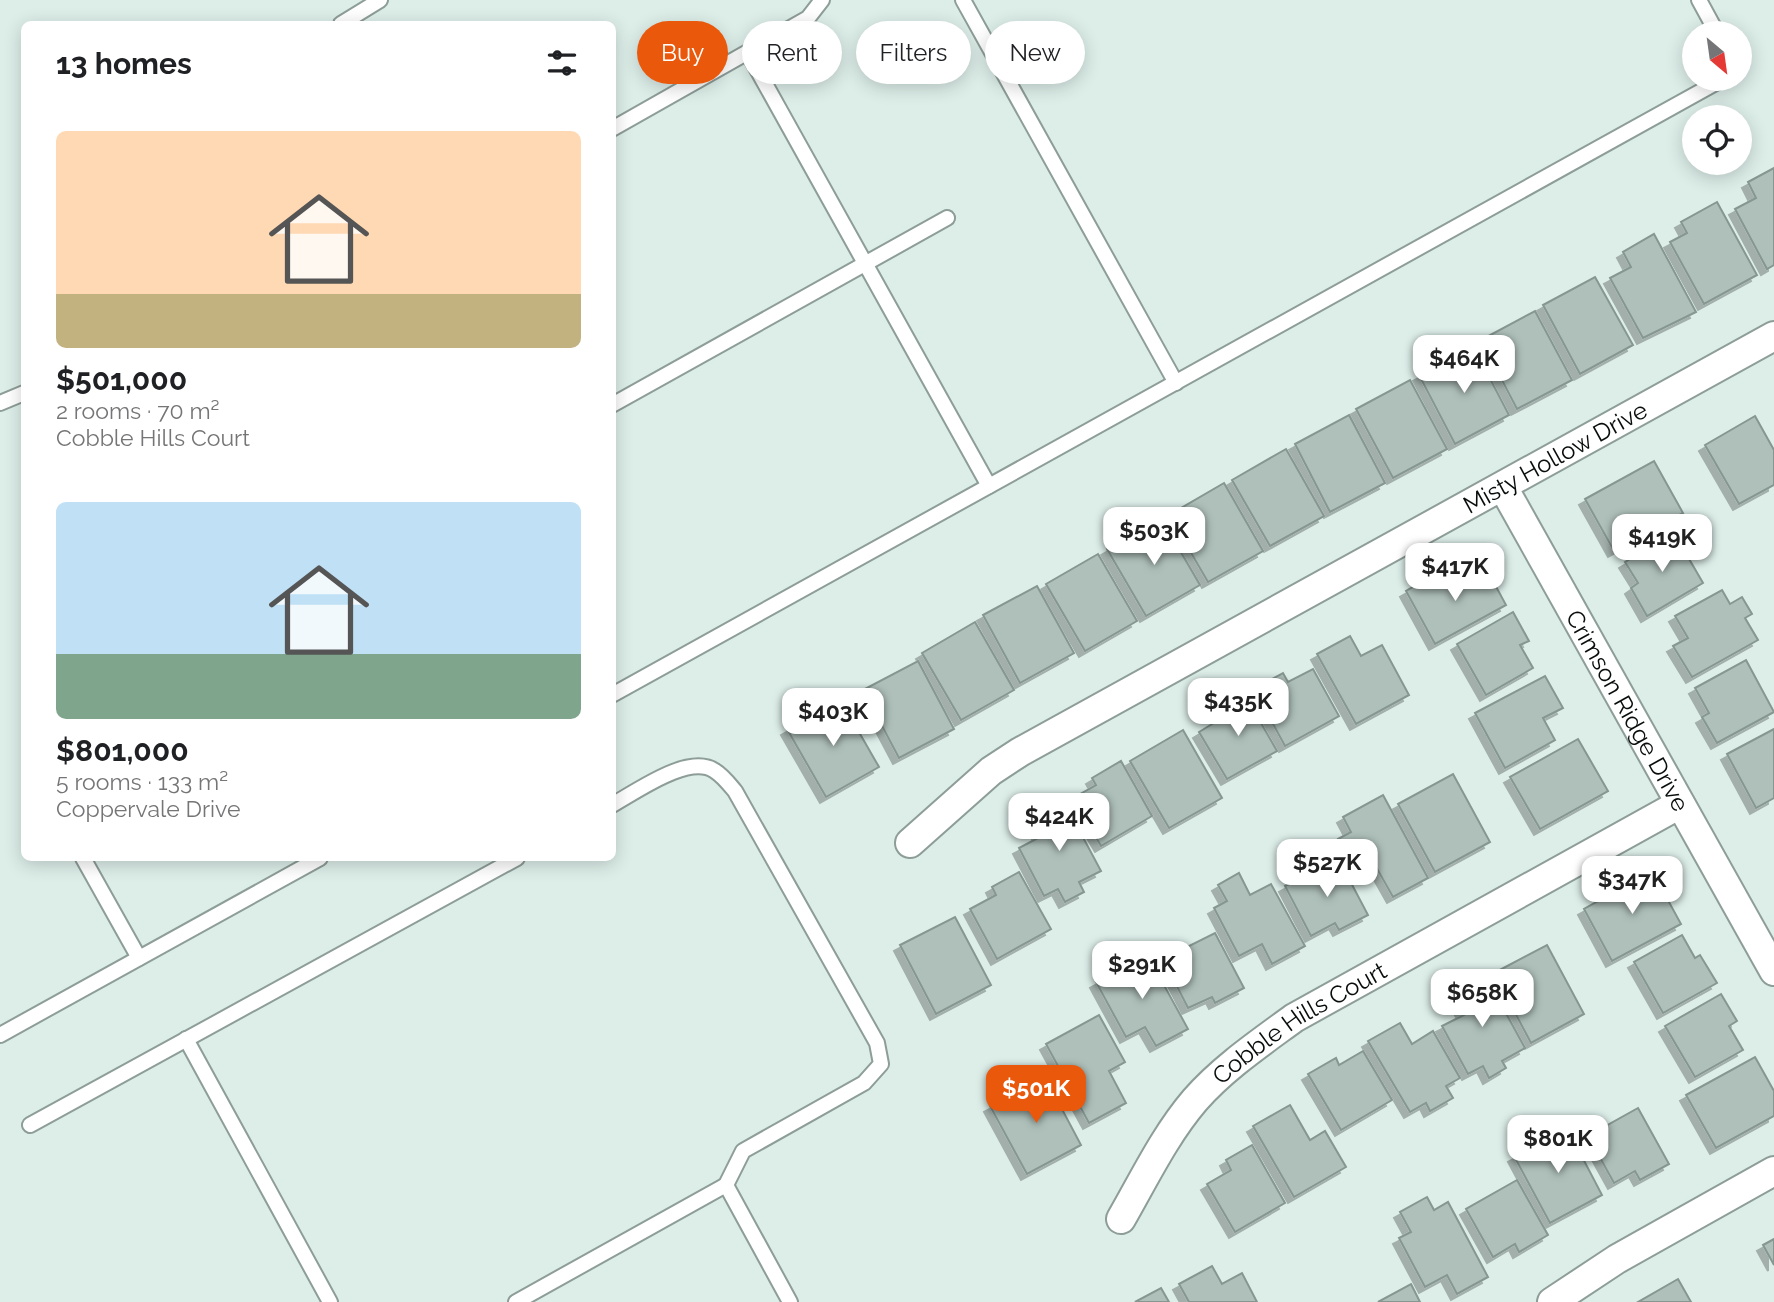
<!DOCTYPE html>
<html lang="en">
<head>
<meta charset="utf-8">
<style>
	body { margin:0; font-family:Raleway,sans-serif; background:#f6f6f6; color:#202124; height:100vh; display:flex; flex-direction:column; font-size:26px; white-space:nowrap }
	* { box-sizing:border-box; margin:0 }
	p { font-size:23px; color:#757577 }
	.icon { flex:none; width:38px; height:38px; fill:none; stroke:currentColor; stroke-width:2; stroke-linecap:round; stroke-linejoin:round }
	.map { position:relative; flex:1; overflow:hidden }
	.side { position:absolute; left:21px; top:21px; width:595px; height:840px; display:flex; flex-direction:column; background:#fff; border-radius:10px; box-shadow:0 4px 18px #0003 }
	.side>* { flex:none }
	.hud { position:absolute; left:637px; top:21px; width:665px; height:63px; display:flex; gap:14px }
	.needle { width:46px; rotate:151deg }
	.controls { position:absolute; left:1682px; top:21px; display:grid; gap:14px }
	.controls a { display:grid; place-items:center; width:70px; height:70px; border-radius:50%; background:#fff; box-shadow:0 4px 18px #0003; font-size:35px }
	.price { position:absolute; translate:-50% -60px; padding:0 16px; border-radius:14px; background:#fff; color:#222; font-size:23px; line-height:46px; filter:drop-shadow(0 2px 4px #0008) }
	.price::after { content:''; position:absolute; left:50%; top:42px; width:21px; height:16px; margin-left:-10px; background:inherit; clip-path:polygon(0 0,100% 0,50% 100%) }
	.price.active { background:#ea580c; color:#fff }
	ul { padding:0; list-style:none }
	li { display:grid; align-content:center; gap:14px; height:371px; padding:0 35px }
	li span { display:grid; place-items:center; height:217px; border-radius:10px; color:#555 }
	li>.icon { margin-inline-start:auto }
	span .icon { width:126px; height:126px; fill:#fffc; stroke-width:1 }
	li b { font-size:30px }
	h2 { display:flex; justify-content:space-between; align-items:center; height:84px; padding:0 35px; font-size:30px }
	.tag { padding:0 24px; border-radius:32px; background:#fff; box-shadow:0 4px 18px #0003; font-size:24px; line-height:63px }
	.tag.active { background:#ea580c; color:#fff }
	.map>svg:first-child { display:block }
</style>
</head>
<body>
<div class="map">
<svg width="1774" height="1302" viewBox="0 0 1774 1302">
	<defs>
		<filter id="shadow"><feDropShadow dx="-6" dy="6" stdDeviation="0" flood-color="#0004"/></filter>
	</defs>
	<rect width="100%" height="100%" fill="#ddeee9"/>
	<!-- building -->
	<g fill="#afc0ba" stroke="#869691" stroke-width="2" filter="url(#shadow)">
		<path d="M1774,168V265L1767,269L1735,209L1756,198L1748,182Z"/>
		<path d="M1717,202L1757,275L1704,304L1670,242L1687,233L1681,222Z"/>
		<path d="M1654,234L1696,312L1643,338L1610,278L1631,267L1623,252Z"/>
		<path d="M1595,277L1633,345L1580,374L1543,305Z"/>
		<path d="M1535,311L1572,380L1517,409L1481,340Z"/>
		<path d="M1473,346L1509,415L1455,444L1419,375Z"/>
		<path d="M1410,380L1447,449L1393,478L1356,409Z"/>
		<path d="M1349,415L1385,483L1330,512L1295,444Z"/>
		<path d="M1755,416L1774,450V485L1739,504L1705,445Z"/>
		<path d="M1286,449L1324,516L1270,546L1232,480Z"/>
		<path d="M1654,461L1683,513L1614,551L1585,499Z"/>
		<path d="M1224,483L1263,551L1208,582L1169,515Z"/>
		<path d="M1161,518L1200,585L1146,616L1107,549Z"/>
		<path d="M1674,533L1703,583L1647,616L1631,588L1638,583L1625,562Z"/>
		<path d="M1098,554L1137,621L1085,651L1046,584Z"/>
		<path d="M1486,568L1506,605L1435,644L1406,591L1443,570L1453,586Z"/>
		<path d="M1037,586L1074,653L1020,683L983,615Z"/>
		<path d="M1722,590L1730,604L1742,597L1752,614L1745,618L1758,640L1692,677L1673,646L1688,638L1675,616Z"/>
		<path d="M1513,612L1529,641L1520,645L1533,668L1486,695L1457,644Z"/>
		<path d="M975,622L1014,690L961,720L922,653Z"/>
		<path d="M1350,636L1361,656L1382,645L1409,695L1356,724L1317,654Z"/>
		<path d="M1746,660L1774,712L1717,743L1702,717L1709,713L1695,688Z"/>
		<path d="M918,661L954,729L899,758L863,690Z"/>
		<path d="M1313,669L1339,716L1285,746L1254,689L1283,673L1288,682Z"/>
		<path d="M1545,676L1563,708L1543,718L1555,740L1505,768L1475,713Z"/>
		<path d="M1245,695L1277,751L1227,779L1199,732L1222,718L1218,711Z"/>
		<path d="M840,699L879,767L826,797L787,729Z"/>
		<path d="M1774,729V798L1756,808L1727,754Z"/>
		<path d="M1183,730L1222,798L1169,828L1130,761Z"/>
		<path d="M1578,739L1608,791L1540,829L1510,777Z"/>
		<path d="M1121,761L1152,816L1101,846L1073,798L1096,785L1092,778Z"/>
		<path d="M1453,774L1490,842L1435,872L1398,804Z"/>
		<path d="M1383,795L1428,878L1393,897L1375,865L1357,875L1338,839L1351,832L1343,817Z"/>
		<path d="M1062,798L1101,871L1079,882L1084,892L1065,902L1058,889L1044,896L1019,848L1040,837L1029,816Z"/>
		<path d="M1338,858L1368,915L1339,930L1335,923L1311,936L1285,886Z"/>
		<path d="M1652,871L1681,924L1612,961L1584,909Z"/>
		<path d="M1019,872L1051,929L997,959L970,909L996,895L992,887Z"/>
		<path d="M1239,873L1250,895L1271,884L1305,946L1272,964L1262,944L1239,956L1214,908L1227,901L1218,885Z"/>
		<path d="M955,917L991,985L936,1014L900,945Z"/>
		<path d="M1215,933L1244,988L1215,1003L1212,997L1188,1008L1163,959Z"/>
		<path d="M1682,935L1695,958L1700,955L1717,983L1663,1013L1634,962Z"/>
		<path d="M1547,945L1584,1014L1531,1043L1494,973Z"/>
		<path d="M1147,954L1188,1029L1156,1046L1145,1027L1126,1037L1096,982Z"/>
		<path d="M1485,975L1525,1048L1502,1061L1506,1068L1489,1078L1483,1066L1468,1074L1442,1026L1464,1015L1452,993Z"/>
		<path d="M1721,994L1737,1021L1729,1026L1743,1050L1695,1077L1665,1026Z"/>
		<path d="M1099,1015L1125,1062L1109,1071L1126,1103L1089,1123L1046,1044Z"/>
		<path d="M1400,1023L1412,1044L1433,1031L1460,1078L1446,1086L1453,1098L1430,1111L1426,1103L1410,1112L1368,1041Z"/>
		<path d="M1363,1051L1392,1100L1341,1130L1308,1074L1336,1058L1339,1065Z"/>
		<path d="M1755,1057L1774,1091V1116L1716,1148L1686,1095Z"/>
		<path d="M1045,1077L1081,1145L1027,1174L990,1106Z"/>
		<path d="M1290,1105L1310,1140L1325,1131L1346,1167L1294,1197L1253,1126Z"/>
		<path d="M1638,1108L1669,1164L1640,1180L1635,1171L1614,1183L1588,1136Z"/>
		<path d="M1567,1128L1602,1195L1550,1223L1514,1156Z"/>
		<path d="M1252,1145L1285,1203L1235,1232L1207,1184L1231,1170L1226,1160Z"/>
		<path d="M1517,1180L1548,1235L1519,1252L1515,1244L1493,1257L1466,1209Z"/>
		<path d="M1427,1197L1434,1210L1448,1202L1488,1277L1457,1294L1447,1275L1425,1287L1399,1238L1411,1232L1400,1212Z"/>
		<path d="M1774,1239V1265L1763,1245Z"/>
		<path d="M1212,1266L1222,1284L1242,1273L1257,1302H1189L1179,1284Z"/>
		<path d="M1678,1279L1691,1302H1638Z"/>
		<path d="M1411,1284L1420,1302H1378Z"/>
		<path d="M1161,1288L1169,1302H1135Z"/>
	</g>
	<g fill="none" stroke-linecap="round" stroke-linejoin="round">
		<defs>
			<g id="lane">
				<path d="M963,0L1176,383"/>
				<path d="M1699,0L1717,33"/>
				<path d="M341,24L380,0"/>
				<path d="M748,53L989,486"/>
				<path d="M612,129L808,18L822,0"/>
				<path d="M0,403L24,393"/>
				<path d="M612,405L947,218"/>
				<path d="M612,695L1723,79"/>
				<path d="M83,858L139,958"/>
				<path d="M0,1035L320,858"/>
				<path d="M186,1039L330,1302"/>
				<path d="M30,1125L517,858"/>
				<path d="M726,1185L790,1302"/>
				<path d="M516,1302L726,1185L743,1151L864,1083L881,1064L877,1043L735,791C729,784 723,776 715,771C689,753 636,792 612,805"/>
			</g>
			<g id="street">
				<path id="s1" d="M1503,487L1774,971"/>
				<path id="s2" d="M910,843L991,771L1020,752L1774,336"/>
				<path id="s3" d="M1121,1219C1144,1179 1165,1135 1195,1100C1223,1068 1260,1043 1294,1018L1680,804"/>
				<path d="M1552,1302L1617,1259L1774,1171"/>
			</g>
		</defs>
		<!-- lane casing -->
		<use href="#lane" stroke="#8d9d98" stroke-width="18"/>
		<!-- street casing -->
		<use href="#street" stroke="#8d9d98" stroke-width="32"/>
		<!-- lane -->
		<use href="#lane" stroke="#fff" stroke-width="14"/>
		<!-- street -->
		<use href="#street" stroke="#fff" stroke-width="28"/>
	</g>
	<g text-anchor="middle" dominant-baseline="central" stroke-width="6" stroke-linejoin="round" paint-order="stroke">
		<!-- street labels -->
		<g font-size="24" fill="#080d0b" stroke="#fff">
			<text stroke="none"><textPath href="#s2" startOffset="754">Misty Hollow Drive</textPath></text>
			<text stroke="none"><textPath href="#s1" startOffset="256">Crimson Ridge Drive</textPath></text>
			<text stroke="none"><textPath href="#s3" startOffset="271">Cobble Hills Court</textPath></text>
		</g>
	</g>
</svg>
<div class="controls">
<a><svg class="needle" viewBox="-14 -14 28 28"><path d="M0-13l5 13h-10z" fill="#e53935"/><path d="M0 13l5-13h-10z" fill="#757577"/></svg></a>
<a><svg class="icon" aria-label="locate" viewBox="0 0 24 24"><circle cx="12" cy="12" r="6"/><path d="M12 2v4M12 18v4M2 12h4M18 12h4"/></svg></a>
</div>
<b class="price" style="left:1464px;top:395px">$464K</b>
<b class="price" style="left:1154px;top:567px">$503K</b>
<b class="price" style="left:1662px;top:574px">$419K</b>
<b class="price" style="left:1455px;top:603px">$417K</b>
<b class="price" style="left:1238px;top:738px">$435K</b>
<b class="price" style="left:833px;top:748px">$403K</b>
<b class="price" style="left:1059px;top:853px">$424K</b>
<b class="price" style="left:1327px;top:899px">$527K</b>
<b class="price" style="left:1632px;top:916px">$347K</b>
<b class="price" style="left:1142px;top:1001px">$291K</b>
<b class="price" style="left:1482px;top:1029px">$658K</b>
<b class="price active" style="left:1036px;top:1125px">$501K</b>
<b class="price" style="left:1558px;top:1175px">$801K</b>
<div class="hud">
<a class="tag active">Buy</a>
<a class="tag">Rent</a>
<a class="tag">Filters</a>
<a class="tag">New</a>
</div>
<section class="side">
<h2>13 homes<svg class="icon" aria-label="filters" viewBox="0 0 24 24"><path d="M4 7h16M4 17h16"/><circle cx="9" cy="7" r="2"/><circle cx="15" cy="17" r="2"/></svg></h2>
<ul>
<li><span style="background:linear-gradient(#ffd9b3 75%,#c2b280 0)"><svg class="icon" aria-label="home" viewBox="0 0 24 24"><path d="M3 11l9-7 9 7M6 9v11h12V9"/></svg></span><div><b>$501,000</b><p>2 rooms · 70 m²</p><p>Cobble Hills Court</p></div></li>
<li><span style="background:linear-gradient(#bfe0f5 70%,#7fa58c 0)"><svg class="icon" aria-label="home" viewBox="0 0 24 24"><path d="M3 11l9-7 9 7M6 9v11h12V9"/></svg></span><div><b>$801,000</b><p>5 rooms · 133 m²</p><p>Coppervale Drive</p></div></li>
</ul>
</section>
</div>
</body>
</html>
